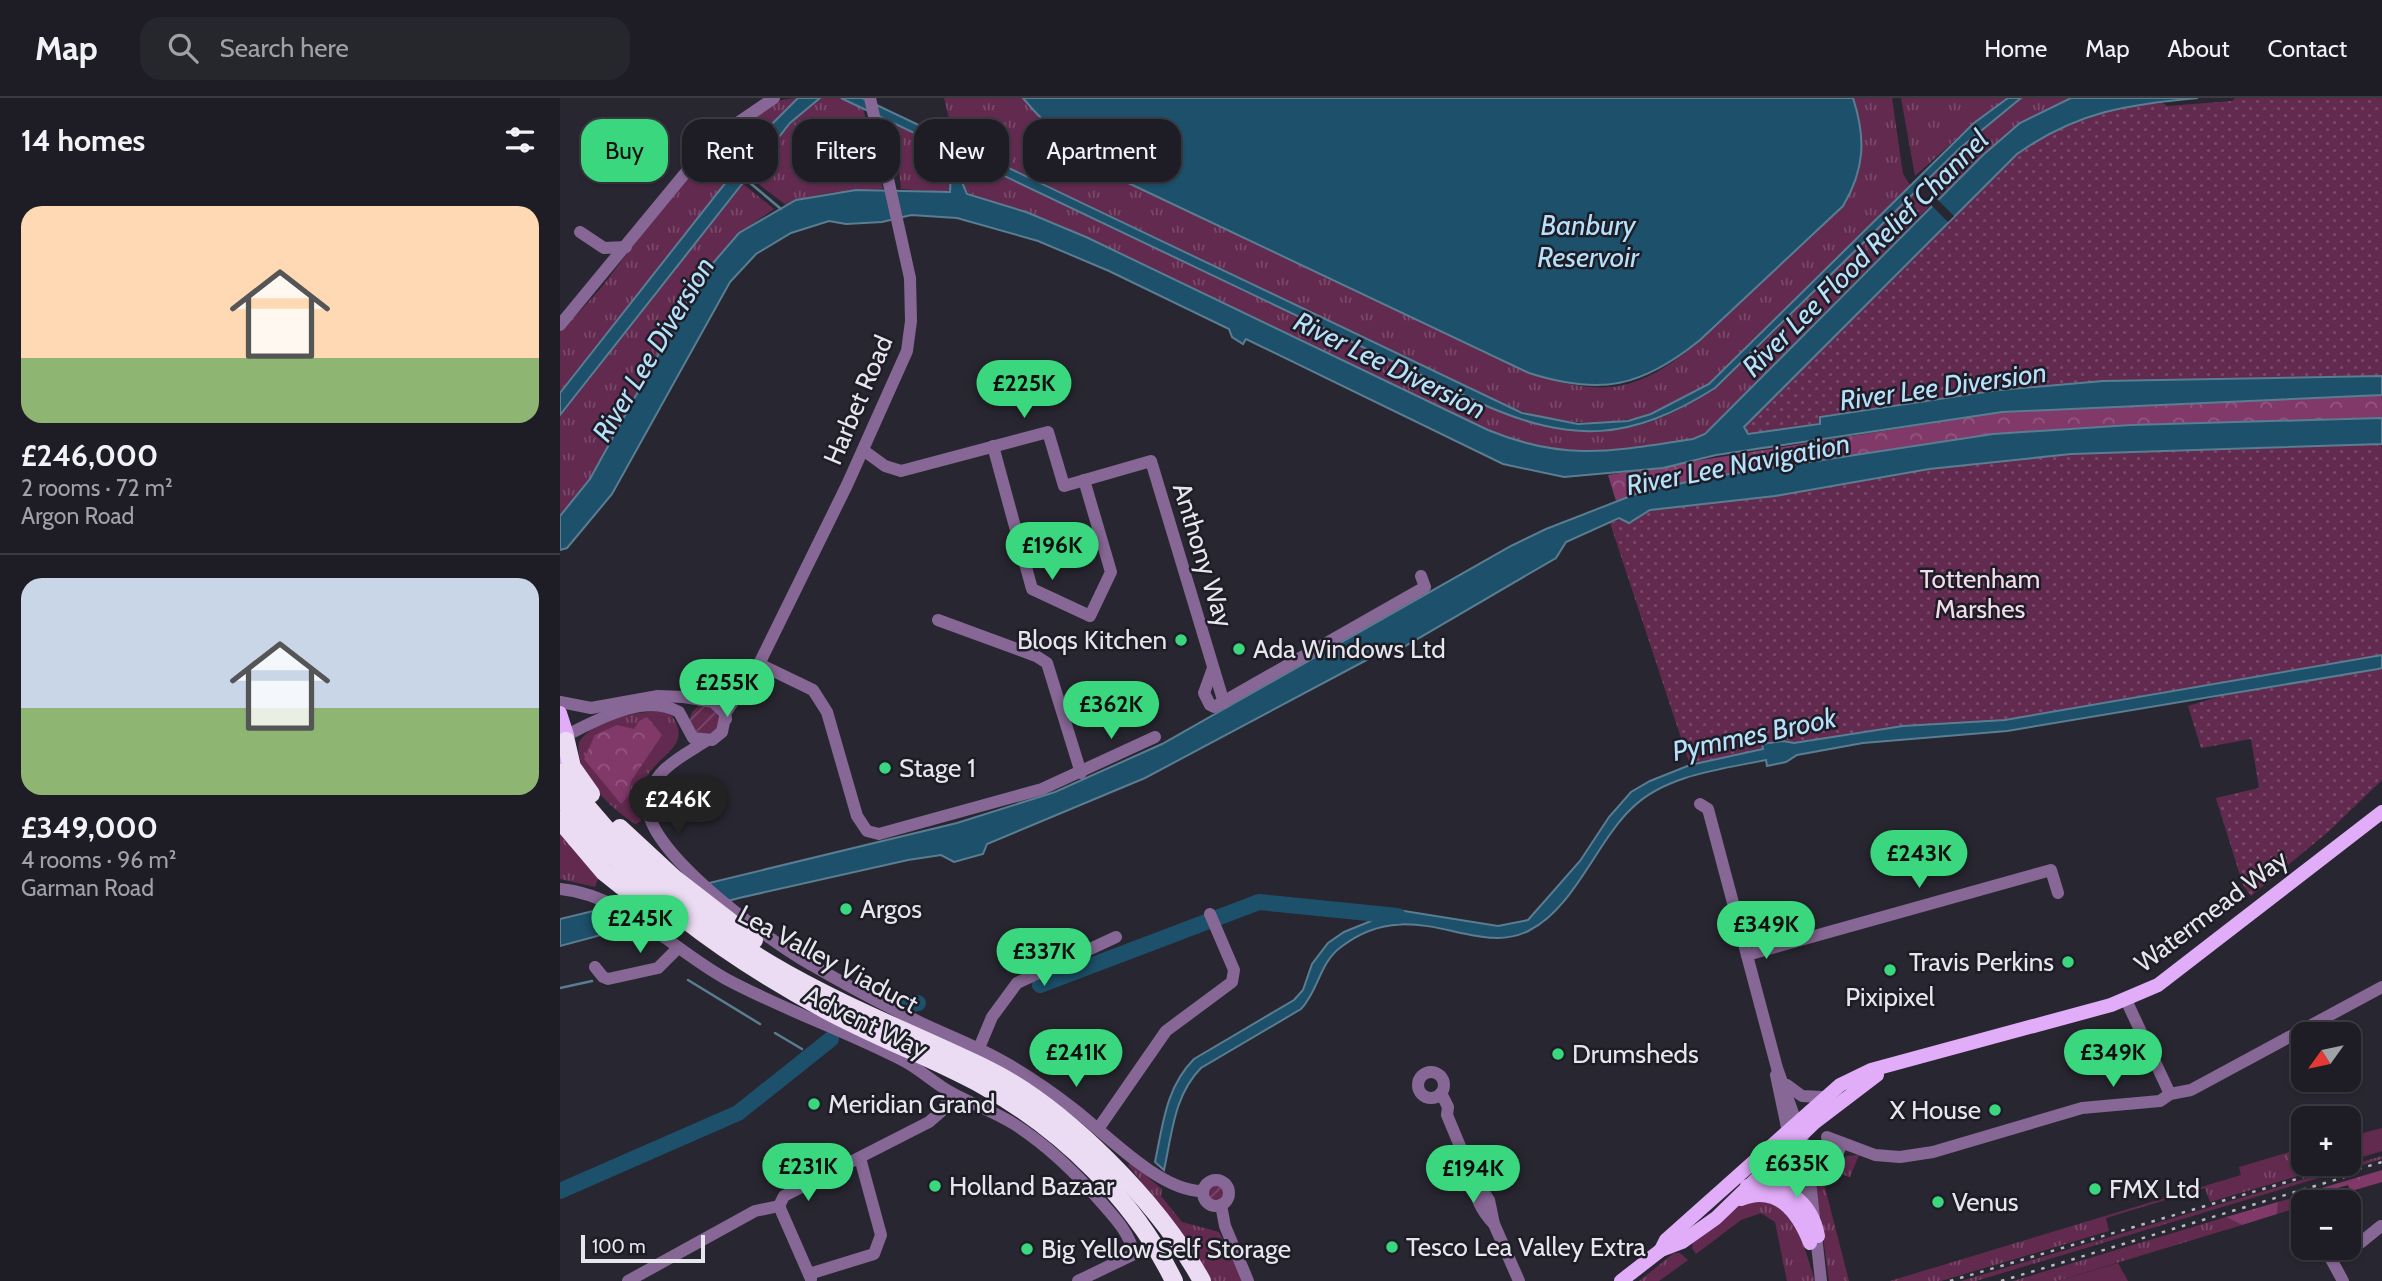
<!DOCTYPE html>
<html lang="en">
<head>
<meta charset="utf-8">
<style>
	body { margin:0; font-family:Cabin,sans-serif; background:#26262d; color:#f1f3f6; height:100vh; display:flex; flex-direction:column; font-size:26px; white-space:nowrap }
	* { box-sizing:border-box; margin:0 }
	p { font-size:23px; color:#a1a2a7 }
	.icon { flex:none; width:38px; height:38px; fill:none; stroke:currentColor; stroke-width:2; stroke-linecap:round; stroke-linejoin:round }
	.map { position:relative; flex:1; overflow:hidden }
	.sheet { display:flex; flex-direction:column; background:#1e1d25; width:560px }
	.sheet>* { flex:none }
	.banner { position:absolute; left:21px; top:21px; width:665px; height:63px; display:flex; gap:14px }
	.needle { width:46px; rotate:237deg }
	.buttons { position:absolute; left:1731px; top:924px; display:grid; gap:14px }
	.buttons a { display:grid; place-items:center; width:70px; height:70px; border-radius:14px; background:#1e1d25; box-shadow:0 2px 5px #0004,0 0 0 2px #3c3b42; font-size:35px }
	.scale { position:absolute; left:21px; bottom:18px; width:124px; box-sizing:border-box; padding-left:7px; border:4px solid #e7e6ed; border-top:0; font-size:19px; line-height:24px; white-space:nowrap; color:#e7e6ed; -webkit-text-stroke:5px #1e1d27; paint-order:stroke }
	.price { position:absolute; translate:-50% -60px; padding:0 16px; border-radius:24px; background:#3ad77f; color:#111; font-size:23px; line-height:46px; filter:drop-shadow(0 2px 4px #0008) }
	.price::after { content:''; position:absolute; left:50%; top:42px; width:21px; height:16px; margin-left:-10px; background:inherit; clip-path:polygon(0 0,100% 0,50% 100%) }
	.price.current { background:#222; color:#fff }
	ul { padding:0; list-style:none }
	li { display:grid; align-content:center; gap:14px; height:371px; padding:0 21px }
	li+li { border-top:2px solid #3c3b42 }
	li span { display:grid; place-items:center; height:217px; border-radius:21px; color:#555 }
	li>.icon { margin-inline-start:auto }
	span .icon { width:126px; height:126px; fill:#fffc; stroke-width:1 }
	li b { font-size:30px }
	h2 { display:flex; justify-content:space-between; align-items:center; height:84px; padding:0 21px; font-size:30px }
	.tag { padding:0 24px; border-radius:21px; background:#1e1d25; box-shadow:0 2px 5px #0004,0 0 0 2px #3c3b42; font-size:24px; line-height:63px }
	.tag.current { background:#3ad77f; color:#111 }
	header { display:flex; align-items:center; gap:42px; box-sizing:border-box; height:98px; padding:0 35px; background:#1e1d25; border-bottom:2px solid #3c3b42 }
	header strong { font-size:33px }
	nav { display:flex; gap:38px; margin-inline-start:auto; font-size:24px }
	.search { width:490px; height:63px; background:#26262d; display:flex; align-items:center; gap:18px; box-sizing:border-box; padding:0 24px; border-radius:21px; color:#a1a2a7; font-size:26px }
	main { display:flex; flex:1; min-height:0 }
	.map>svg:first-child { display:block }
</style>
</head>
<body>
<header>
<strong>Map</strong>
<div class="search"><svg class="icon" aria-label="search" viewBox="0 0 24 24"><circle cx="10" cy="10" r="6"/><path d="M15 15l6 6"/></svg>Search here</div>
<nav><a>Home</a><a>Map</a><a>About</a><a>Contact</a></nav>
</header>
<main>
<section class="sheet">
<h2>14 homes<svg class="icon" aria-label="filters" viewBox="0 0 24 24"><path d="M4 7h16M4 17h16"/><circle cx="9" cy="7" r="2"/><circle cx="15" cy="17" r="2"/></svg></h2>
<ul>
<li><span style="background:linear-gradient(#ffd9b3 70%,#8fb573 0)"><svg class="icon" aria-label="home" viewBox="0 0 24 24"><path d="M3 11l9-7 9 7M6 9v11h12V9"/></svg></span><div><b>£246,000</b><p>2 rooms · 72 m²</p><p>Argon Road</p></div></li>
<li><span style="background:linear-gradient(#c9d6e8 60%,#8fb573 0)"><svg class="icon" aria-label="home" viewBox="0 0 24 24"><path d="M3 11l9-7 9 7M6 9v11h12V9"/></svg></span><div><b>£349,000</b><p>4 rooms · 96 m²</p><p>Garman Road</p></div></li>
</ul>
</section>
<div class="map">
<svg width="1822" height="1183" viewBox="0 0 1822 1183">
	<defs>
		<pattern id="grass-tufts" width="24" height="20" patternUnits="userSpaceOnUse" patternTransform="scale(1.75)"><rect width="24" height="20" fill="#632a50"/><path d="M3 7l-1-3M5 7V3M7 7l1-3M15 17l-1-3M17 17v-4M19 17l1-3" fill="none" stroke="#79496a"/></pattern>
		<pattern id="forest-crowns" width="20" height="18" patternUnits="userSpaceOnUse" patternTransform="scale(1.75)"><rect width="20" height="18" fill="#813969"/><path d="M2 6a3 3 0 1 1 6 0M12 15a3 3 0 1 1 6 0" fill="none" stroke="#93567f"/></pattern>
		<pattern id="park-dots" width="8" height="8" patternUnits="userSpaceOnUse" patternTransform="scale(1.75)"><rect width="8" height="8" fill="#632a50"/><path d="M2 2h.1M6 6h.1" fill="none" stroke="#79496a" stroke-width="1.8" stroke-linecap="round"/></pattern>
		<pattern id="garden-furrows" width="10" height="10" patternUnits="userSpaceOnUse" patternTransform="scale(1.75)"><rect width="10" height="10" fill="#632a50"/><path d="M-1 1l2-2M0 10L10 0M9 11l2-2" fill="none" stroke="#79496a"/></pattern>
	</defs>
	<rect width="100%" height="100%" fill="#282731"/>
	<!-- grass -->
	<g fill="url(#grass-tufts)">
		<path d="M238,0L211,27L0,295V234C13,220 27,206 40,191C83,139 164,0 238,0Z"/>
		<path d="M260,0H281L303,10L323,91C292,92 254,94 226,107L188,78L230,25Z"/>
		<path d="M384,0H463C491,34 524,60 562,82L969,275C996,284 1029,293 1059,288C1112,278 1151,230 1188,195C1220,166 1251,137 1283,108C1303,73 1305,37 1293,0H1332L1343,76L1350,87C1309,129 1267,170 1226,212C1201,237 1177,264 1149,286C1085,335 1004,334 933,302L395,45Z"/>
		<path d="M1341,0H1448L1414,25L1355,78Z"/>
		<path d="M1461,0H1511L1460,25L1377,101L1379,91L1364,88V85L1419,32Z"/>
		<path d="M323,21L922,306C975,329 1030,342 1087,325C1146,308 1207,241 1250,198C1285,163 1321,128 1356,93L1371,107L1144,336L1133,341C1054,353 1005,364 928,332L526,139L466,114L412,99L401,85L385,94L341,91L339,70L334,69Z"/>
		<path d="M182,85L214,111L179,135L141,179L30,381L0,418V317Z"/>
		<path d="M98,613L110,615C133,646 104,654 89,675C78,690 78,706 81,723L75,726C50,709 14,677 19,644C36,620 71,615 98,613Z"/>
		<path d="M0,732L38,781L35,789L0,781Z"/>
		<path d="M1822,1030V1053L1789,1063V1039Z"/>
		<path d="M1264,1044L1271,1051L1267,1063L1281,1069L1286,1058L1299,1057L1290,1079L1260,1070L1289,1183H1269L1251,1051Z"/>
		<path d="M1743,1050V1066H1779L1650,1104L1645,1090L1546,1120L1549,1133L1381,1183H1330L1681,1077L1679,1069Z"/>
		<path d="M1822,1058V1061L1416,1183H1401Z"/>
		<path d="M570,1065L602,1091L601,1098L622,1124L659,1134L683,1183H647L606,1115L568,1067Z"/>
		<path d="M1729,1101L1743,1108L1717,1116L1718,1104Z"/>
		<path d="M1185,1102C1193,1103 1205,1102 1212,1106C1238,1118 1247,1158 1255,1183H1227L1215,1124L1201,1115L1181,1122L1136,1156L1132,1150L1133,1144Z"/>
		<path d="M1666,1119L1682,1127L1497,1183H1453Z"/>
		<path d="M1114,1155H1120L1128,1162L1099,1183H1079Z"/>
	</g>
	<!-- forest -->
	<g fill="url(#forest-crowns)">
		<path d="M1822,297V320L1571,327L1433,336L1150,379L1056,403L1048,377L1442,314Z"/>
		<path d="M87,619L102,637L71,683L69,697L61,706L24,661L35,637L57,627L74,631L79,623Z"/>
		<path d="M1822,1072V1084L1754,1104H1749L1790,1092L1788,1087L1763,1094L1762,1090Z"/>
		<path d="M1718,1104L1717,1116L1682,1127L1666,1119Z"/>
	</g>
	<!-- park -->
	<g fill="url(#park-dots)">
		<path d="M1675,0H1822V278L1543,283L1439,292L1261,319V325L1188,337L1183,329C1249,262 1315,195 1382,129C1413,99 1443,61 1480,40C1519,18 1558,9 1601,4L1607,8L1672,3Z"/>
		<path d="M1822,346V557L1445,622L1343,628L1234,645L1223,643L1203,646V651L1130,667L1050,425L1090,412L1215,398L1369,371L1511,356Z"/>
		<path d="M1822,570V682L1769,733L1691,798L1683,787L1656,700L1699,690L1691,641L1641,650L1628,608L1667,596Z"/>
	</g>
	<!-- garden -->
	<g fill="url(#garden-furrows)">
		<circle cx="145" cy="622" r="15"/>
		<circle cx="656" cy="1095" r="8"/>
	</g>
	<!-- pitch -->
	<path fill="#632a50" d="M1558,1165L1568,1183H1497Z"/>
	<!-- water -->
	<g fill="#1d506a" stroke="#5a7d91" stroke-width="2">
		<path d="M238,0H260L230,25L0,317V295L211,27Z"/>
		<path d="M281,0H302L962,315L1018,326L1068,323L1091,316L1149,286L1414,25L1448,0H1461L1399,51L1155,290C1071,343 1012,346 922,306Z"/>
		<path d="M463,0H1293C1306,40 1305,71 1283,108L1140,242C1082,289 1041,298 969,275L562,82C524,60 491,34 463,0Z"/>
		<path d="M1511,0H1638C1566,7 1518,13 1457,56L1184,329L1188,336L1260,326V319L1439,292L1543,283L1822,278V297L1442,314L1156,357L1103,370L1004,379L943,366L686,241L683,246L672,239L669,231L549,173L478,143L397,120L351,117L322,124L286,126L269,123L231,135L196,156L170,184L52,396L7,450L0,452V418L30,381L141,179L179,135L236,102L296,92L390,94L391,75H398L407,96L466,114L526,139L928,332C1005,364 1054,353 1133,341L1145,336L1423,57L1460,25Z"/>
		<path d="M1822,320V346L1511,356L1369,371L1215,398L1090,412L1069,425L1059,420L1006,444L996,460L823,561L816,557L585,680L427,746L423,756L394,764L381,757L348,762L179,800L0,848V821L397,725L495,694L602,646L951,448L986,431L1081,394L1150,379L1433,336L1571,327Z"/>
		<path d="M1822,557V570L1818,571L1447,633L1303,645L1237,657L1226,664L1207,668L1206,662C1162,671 1105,677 1072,710C1037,743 1014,810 970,832C915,862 853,793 781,849C759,865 759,892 741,911L641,970C614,997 612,1036 604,1072L595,1064C603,1026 606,989 634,961L734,902L743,892L752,866L768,845L784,834L838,812L938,828L968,822L1020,763L1049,719L1071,694L1090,683L1130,667L1203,651L1202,646L1223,643L1234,645L1343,628L1445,622Z"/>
	</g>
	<!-- pier -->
	<path fill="#282731" d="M1377,101L1394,118L1388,124L1371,107Z"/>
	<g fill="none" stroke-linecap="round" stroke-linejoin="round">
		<!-- stream -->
		<g stroke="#5a7d91" stroke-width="2.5">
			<path d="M183,79L221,111"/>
			<path d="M128,882L200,926"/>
			<path d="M0,890L32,883"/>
			<path d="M215,935L242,951"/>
		</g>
		<!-- river -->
		<g stroke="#1d506a" stroke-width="16">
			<path d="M480,887L699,804L838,818"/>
			<path d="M346,906L358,905"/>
			<path d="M0,1093L178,1015L271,941"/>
		</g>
		<!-- minor -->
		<g stroke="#876795" stroke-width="12">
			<path d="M20,134L44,150L66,149"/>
			<path d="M0,227L136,62L160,37L214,0"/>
			<path d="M433,348L472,491L530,518L551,474L524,382"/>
			<path d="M303,352L325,368L341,373L488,334L504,388L591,363L664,605"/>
			<path d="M378,522L476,558L487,565L521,675"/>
			<path d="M199,566L253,592L267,614L297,718L307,733L319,736L482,691L595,639"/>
			<path d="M653,570L644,595L650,607L654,609L865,489L861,478"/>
			<path d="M0,604L31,610L98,598L124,599L153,604L164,614L166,621"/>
			<path d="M7,637C39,621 84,595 119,614L133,640L152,642L162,634L166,614L199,566L287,387L347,253L351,223L350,180L310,0"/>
			<path d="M146,643C121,659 91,672 88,706C84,753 211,844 250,866C283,885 318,904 353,921C383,936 415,947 444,964C469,978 492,994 515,1012C547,1037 600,1093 642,1093"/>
			<path d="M1140,706L1148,711L1217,970L1247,1055L1261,1183"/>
			<path d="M0,791C64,797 112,851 166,881C224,912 286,933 344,963C361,972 375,986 392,995C412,1006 435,1014 454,1026C487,1047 515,1074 541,1104C555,1120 569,1134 574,1156L518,1183"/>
			<path d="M1187,857L1491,772L1498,795"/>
			<path d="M35,869L43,879L48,881L98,870L118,850"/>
			<path d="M1566,902L1610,996"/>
			<path d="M419,950L432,919L457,885L556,839"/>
			<circle cx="871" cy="987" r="13"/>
			<path d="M1216,977L1244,1110"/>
			<path d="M1227,987L1242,998L1262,999"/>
			<path d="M881,995L888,1009L887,1017L912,1077L929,1102L934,1126L959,1183"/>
			<path d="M538,1031L606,933L672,884L674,872L650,816"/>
			<path d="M1267,1039L1315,1057L1340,1059L1373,1054L1522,1010L1600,1003L1610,996L1631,992L1822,889"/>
			<path d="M1274,1064L1282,1045"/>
			<path d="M913,1079C914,1097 921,1113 934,1126"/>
			<circle cx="656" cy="1095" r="13"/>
			<path d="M661,1107L665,1128L688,1183"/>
			<path d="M219,1108L251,1181"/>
			<path d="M1765,1150L1783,1183"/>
			<path d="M1771,1161L1800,1145L1821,1128"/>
			<path d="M249,1176L314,1156L321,1137L300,1060"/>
			<path d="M68,1183L195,1113L219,1108L224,1098L369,1024L384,1011L391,995"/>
		</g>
		<!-- major -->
		<g stroke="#e1acf8" stroke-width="14">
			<path d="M0,615L7,637L0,662"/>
			<path d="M1187,1088C1223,1081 1252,1104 1258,1138"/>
			<path d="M1181,1101C1217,1086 1238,1114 1250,1145"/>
			<path d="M1101,1152L1106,1142L1280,987L1311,972L1551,907L1598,887L1822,714"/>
			<path d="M1061,1183L1101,1152L1122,1144L1156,1120L1254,1025L1317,977"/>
		</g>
		<!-- highway -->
		<g stroke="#ebdcf3" stroke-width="18">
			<path d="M6,643L12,669L31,696"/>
			<path d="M0,675C58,752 127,816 210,866C279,907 354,936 425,970C505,1009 599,1105 642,1183"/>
			<path d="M0,698C72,790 164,857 266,912C318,940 373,960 424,988C503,1033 574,1101 614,1183"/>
			<path d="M0,722L44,774L108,825"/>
			<path d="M60,730L114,780L194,842"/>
		</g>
		<!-- rail -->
		<g stroke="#bab9c1" stroke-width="2.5" stroke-dasharray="3.5 7" stroke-linecap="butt">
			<path d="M1778,1077L1822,1064"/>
			<path d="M1390,1183L1788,1066"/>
			<path d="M1441,1183L1788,1078"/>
		</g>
	</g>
	<!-- markers -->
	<g fill="#3ad77f" stroke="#1e1d27" stroke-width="2.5">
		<circle cx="621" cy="542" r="7"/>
		<circle cx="679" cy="551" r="7"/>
		<circle cx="325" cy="670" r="7"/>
		<circle cx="286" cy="811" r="7"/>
		<circle cx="1508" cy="864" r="7"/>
		<circle cx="1330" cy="872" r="7"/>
		<circle cx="998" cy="956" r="7"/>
		<circle cx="254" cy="1006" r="7"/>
		<circle cx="1435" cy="1012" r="7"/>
		<circle cx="375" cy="1088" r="7"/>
		<circle cx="1535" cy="1091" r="7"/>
		<circle cx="1378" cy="1104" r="7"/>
		<circle cx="832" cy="1149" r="7"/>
		<circle cx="467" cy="1151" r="7"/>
	</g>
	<g text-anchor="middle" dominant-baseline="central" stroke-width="5" stroke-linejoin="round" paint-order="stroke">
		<!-- street labels -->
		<g font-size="26" fill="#e7e6ed" stroke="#1e1d27">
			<text transform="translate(298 302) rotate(-67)">Harbet Road</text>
			<text transform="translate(643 457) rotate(73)">Anthony Way</text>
			<text transform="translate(1651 813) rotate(-37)">Watermead Way</text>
			<text transform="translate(268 861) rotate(28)">Lea Valley Viaduct</text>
			<text transform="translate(306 924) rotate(26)">Advent Way</text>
		</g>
		<!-- park labels -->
		<g font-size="26" fill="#f2dce8" stroke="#1e1d27">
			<text x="1420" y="481">Tottenham<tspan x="1420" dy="30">Marshes</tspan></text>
		</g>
		<!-- poi labels -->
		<g font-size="26" fill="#e7e6ed" stroke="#1e1d27" text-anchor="start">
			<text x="607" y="542" text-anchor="end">Bloqs Kitchen</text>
			<text x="693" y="551">Ada Windows Ltd</text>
			<text x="339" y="670">Stage 1</text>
			<text x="300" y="811">Argos</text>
			<text x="1494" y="864" text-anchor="end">Travis Perkins</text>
			<text x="1330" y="899" text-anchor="middle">Pixipixel</text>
			<text x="1012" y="956">Drumsheds</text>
			<text x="268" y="1006">Meridian Grand</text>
			<text x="1421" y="1012" text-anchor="end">X House</text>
			<text x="389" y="1088">Holland Bazaar</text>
			<text x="1549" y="1091">FMX Ltd</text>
			<text x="1392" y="1104">Venus</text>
			<text x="846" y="1149">Tesco Lea Valley Extra</text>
			<text x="481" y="1151">Big Yellow Self Storage</text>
		</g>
		<!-- water labels -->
		<g font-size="28" font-style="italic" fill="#b6e1fb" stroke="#1e1d27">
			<text x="1028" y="127">Banbury<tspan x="1028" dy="32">Reservoir</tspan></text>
			<text transform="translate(1305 155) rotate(-45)">River Lee Flood Relief Channel</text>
			<text transform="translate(93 251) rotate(-59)">River Lee Diversion</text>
			<text transform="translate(830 267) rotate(26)">River Lee Diversion</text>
			<text transform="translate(1383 288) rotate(-8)">River Lee Diversion</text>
			<text transform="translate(1178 366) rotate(-11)">River Lee Navigation</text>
			<text transform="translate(1194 636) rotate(-12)">Pymmes Brook</text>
		</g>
	</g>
</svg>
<div class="buttons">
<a><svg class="needle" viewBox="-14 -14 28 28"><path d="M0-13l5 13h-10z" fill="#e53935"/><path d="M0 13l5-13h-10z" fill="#a1a2a7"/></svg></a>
<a>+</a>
<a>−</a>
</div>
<div class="scale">100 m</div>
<b class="price" style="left:464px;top:322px">£225K</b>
<b class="price" style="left:492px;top:484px">£196K</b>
<b class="price" style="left:167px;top:621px">£255K</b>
<b class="price" style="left:551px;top:643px">£362K</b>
<b class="price current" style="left:118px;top:738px">£246K</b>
<b class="price" style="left:1359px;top:792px">£243K</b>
<b class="price" style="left:80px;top:857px">£245K</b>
<b class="price" style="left:1206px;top:863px">£349K</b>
<b class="price" style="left:484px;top:890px">£337K</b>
<b class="price" style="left:516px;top:991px">£241K</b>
<b class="price" style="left:1553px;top:991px">£349K</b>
<b class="price" style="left:1237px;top:1102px">£635K</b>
<b class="price" style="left:248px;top:1105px">£231K</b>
<b class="price" style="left:913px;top:1107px">£194K</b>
<div class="banner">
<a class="tag current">Buy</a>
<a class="tag">Rent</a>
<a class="tag">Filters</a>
<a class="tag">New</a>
<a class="tag">Apartment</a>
</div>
</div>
</main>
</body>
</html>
